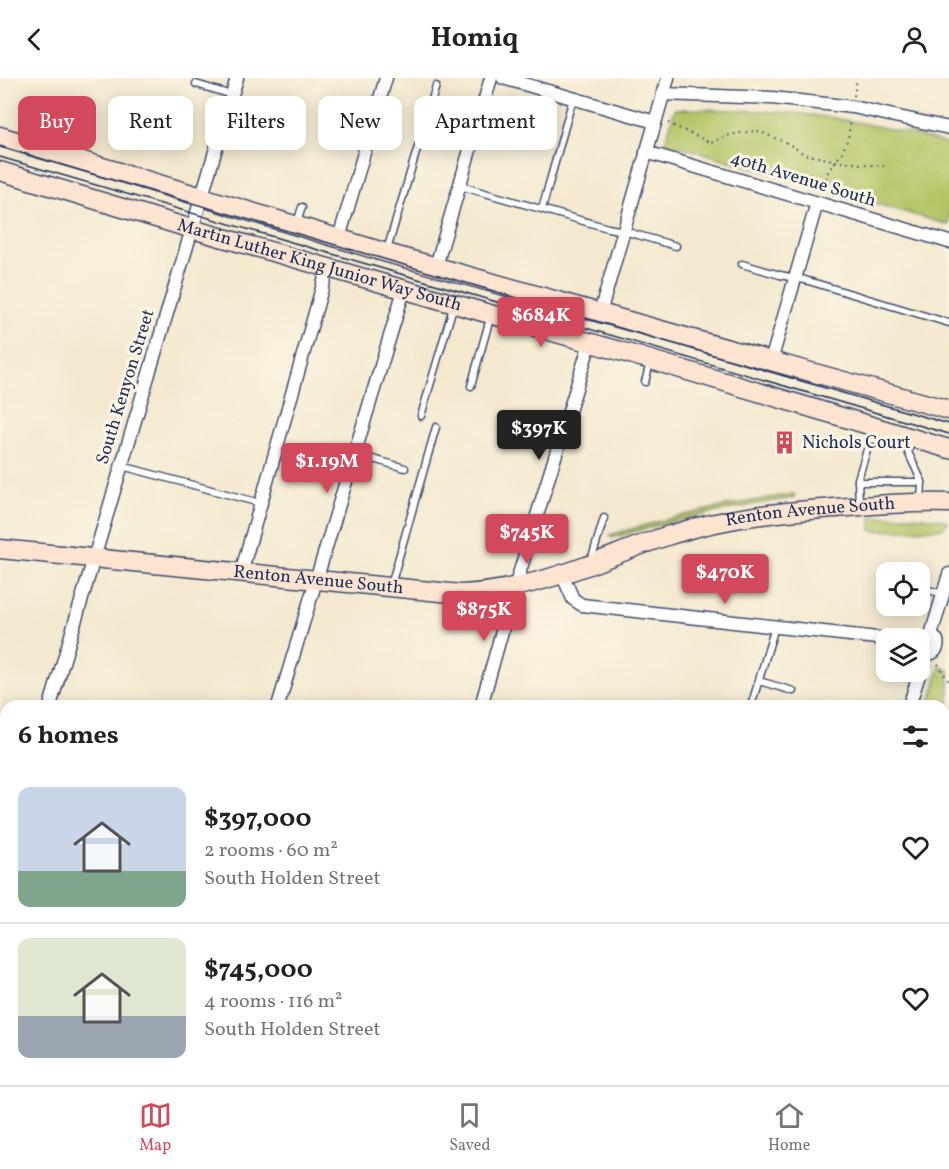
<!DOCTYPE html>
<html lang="en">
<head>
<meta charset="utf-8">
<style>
	body { margin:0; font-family:Vollkorn,serif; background:#f2f2f2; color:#222; height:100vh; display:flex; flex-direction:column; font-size:22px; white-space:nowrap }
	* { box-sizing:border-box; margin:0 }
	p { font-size:20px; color:#767676 }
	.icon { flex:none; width:33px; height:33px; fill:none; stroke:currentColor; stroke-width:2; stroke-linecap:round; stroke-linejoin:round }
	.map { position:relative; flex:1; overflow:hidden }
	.sheet { position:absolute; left:0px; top:622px; width:950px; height:386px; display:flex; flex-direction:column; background:#fff; border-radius:18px 18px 0 0; box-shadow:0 3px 15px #0003 }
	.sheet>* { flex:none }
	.hud { position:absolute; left:18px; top:18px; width:600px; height:54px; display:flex; gap:12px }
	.controls { position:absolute; left:876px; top:484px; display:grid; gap:12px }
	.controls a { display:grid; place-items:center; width:54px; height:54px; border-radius:12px; background:#fff; box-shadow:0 3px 15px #0003; font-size:30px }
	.price { position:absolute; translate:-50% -51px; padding:0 14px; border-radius:6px; background:#d1495b; color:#fff; font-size:20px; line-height:39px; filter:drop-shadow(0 2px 3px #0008) }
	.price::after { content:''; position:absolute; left:50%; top:36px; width:18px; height:14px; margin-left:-9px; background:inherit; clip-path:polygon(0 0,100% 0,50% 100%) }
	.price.selected { background:#222; color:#fff }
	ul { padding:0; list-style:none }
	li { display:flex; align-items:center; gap:18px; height:150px; padding:0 18px }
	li+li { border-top:2px solid #e0e0e0 }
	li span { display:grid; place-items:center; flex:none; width:168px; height:120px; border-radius:12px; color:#555 }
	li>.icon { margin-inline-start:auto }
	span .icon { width:72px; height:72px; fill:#fffc; stroke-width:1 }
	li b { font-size:26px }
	h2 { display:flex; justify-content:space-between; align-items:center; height:72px; padding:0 18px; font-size:26px }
	.pill { padding:0 21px; border-radius:12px; background:#fff; box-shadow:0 3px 15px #0003; font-size:21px; line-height:54px }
	.pill.selected { background:#d1495b; color:#fff }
	header { display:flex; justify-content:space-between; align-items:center; height:78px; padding:0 18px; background:#fff; font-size:27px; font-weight:700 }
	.tab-bar { display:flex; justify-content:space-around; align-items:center; height:84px; border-top:2px solid #e0e0e0; background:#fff; font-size:16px; color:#767676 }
	.tab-bar a { display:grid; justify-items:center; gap:3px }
	.tab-bar .selected { color:#d1495b }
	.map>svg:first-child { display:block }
</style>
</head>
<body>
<header><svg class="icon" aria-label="back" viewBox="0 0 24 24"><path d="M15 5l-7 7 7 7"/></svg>Homiq<svg class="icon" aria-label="person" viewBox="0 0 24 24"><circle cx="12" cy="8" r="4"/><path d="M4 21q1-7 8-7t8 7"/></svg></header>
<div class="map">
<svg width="949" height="1007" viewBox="0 0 949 1007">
	<rect width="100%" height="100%" fill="#fcf5e5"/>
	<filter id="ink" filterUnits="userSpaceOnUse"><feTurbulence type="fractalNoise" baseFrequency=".0167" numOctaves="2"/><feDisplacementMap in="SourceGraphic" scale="12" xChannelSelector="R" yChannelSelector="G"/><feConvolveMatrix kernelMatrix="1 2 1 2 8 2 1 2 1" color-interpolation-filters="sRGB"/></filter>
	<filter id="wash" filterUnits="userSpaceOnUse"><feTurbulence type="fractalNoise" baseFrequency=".008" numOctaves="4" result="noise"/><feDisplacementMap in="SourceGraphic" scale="24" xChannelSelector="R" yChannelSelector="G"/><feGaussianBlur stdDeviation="1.35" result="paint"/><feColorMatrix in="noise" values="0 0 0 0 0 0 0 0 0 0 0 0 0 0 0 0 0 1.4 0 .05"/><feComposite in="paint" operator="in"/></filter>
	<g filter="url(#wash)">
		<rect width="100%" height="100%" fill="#f4e9cf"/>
		<!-- green -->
		<g fill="#b5c466" stroke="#687a62" stroke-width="1.5">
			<path d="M675,31C713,31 752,32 791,35C841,39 901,52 949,67V147L665,64Z"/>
			<path d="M794,416V420C732,429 672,443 612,460L610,457C671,439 732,425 794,416Z"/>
			<path d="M911,438L942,441L948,444L945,448L940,451L871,453V439Z"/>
			<path d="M940,589L949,592V801L944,799V628H929Z"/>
			<path d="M949,878V975L944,973V896Z"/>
		</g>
	</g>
	<g filter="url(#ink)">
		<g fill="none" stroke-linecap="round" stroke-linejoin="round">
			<defs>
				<g id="service">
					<path d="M196,6L232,17"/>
					<path d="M460,108L608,150L624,153L676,168"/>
					<path d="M542,131L573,20"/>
					<path d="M297,145L302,129"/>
					<path d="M387,172L436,8"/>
					<path d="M742,186L780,197L805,202L949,245"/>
					<path d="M645,304L650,285"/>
					<path d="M471,308L491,237"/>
					<path d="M421,338L454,226"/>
					<path d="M870,360L908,371"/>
					<path d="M911,363L908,374L922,404L921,424"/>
					<path d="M355,376L405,390"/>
					<path d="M122,388L260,425"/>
					<path d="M858,404H922"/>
					<path d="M859,426L858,401L873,352"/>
					<path d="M591,483L604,440"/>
					<path d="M391,507L436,349"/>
					<path d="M929,512L943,516"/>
					<path d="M759,603L793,613"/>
					<path d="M751,628L775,549"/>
				</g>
				<g id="minor">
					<path d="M503,0L655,44"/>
					<path d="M663,16L772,20L853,29L949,50"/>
					<path d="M646,74L949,164"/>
					<path d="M339,160L386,0"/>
					<path d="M436,188L491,0"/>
					<path d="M600,235L668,0"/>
					<path d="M771,283L817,125"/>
					<path d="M241,495L328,189"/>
					<path d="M562,496L573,521L582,527L886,561"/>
					<path d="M931,557L949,496"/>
					<path d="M920,569C927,581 940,575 937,562L931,557"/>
					<path d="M50,628L237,0"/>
					<path d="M278,628L404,212"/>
					<path d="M481,628L508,532L590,265"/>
					<path d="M909,628L926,575"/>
					<path d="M0,678L6,680"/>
					<path d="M0,797L6,777"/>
					<path d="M0,927L6,928"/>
					<path d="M944,991L949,992"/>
					<path d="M250,1002L266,1007"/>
					<path d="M189,1007L191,1002"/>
					<path d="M366,1007L367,1002"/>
					<path d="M790,1007L792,1002"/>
				</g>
				<g id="secondary">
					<path d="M0,58L387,175L771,283L949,332"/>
					<path id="s1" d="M0,93L192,151L651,282L949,371"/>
					<path id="s2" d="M0,471L461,516C506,514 548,502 589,487C616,477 643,465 670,457C728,438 789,433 849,429C883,426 916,424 949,425"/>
				</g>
			</defs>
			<!-- service casing -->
			<use href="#service" stroke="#3c4b6f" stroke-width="9"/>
			<!-- minor casing -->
			<use href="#minor" stroke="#3c4b6f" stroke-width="15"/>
			<!-- secondary casing -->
			<use href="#secondary" stroke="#3c4b6f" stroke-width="21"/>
			<!-- path -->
			<g stroke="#3c4b6f" stroke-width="2" stroke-dasharray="1.5 4.5" stroke-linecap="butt">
				<path d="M854,18L857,0"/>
				<path d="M668,45L711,65L726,58L739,55L758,53L789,66L804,76L841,84L884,88"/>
				<path d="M822,112L828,94L843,73L848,60L851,41"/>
				<path d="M938,586L949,604"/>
				<path d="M949,639L945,655L949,669"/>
				<path d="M944,791L949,792"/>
			</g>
			<!-- service -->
			<use href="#service" stroke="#fff" stroke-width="6"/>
			<!-- minor -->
			<use href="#minor" stroke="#fff" stroke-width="12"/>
			<!-- secondary -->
			<use href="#secondary" stroke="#fde4d1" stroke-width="18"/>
			<!-- tram -->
			<g stroke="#1b2f5e" stroke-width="1.5">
				<path d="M0,69L949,346"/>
				<path d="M0,79L949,356"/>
			</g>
		</g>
	</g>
	<!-- icons -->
	<defs>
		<symbol id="building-bare" viewBox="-9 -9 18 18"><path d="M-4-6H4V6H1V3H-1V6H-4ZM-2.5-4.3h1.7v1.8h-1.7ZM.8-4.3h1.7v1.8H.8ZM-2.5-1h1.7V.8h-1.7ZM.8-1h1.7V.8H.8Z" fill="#d1495b" stroke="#fcf5e5" stroke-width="2.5" paint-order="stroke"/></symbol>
	</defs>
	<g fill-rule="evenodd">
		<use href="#building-bare" x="768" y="348" width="33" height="33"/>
	</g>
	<g text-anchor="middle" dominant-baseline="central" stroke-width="6" stroke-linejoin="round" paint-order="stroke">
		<!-- street labels -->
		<g font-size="18" fill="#1b2f5e" stroke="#fcf5e5">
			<text transform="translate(803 102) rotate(17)">40th Avenue South</text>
			<text stroke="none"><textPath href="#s1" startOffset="333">Martin Luther King Junior Way South</textPath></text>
			<text transform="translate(126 309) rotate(-73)">South Kenyon Street</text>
			<text stroke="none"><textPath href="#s2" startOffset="824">Renton Avenue South</textPath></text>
			<text stroke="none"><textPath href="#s2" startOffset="320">Renton Avenue South</textPath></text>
		</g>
		<!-- poi labels -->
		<g font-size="18" fill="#1b2f5e" stroke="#fcf5e5" text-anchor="start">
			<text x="802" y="365">Nichols Court</text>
		</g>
	</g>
</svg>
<div class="controls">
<a><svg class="icon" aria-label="locate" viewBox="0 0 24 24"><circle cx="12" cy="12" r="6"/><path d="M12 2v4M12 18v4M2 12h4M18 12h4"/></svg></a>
<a><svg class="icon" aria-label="layers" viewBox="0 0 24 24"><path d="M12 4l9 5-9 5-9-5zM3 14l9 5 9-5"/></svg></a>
</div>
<b class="price" style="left:541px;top:270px">$684K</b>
<b class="price selected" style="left:539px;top:383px">$397K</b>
<b class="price" style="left:327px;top:416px">$1.19M</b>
<b class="price" style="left:527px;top:487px">$745K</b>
<b class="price" style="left:725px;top:527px">$470K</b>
<b class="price" style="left:484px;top:564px">$875K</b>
<div class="hud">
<a class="pill selected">Buy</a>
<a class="pill">Rent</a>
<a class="pill">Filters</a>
<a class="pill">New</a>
<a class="pill">Apartment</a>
</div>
<section class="sheet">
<h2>6 homes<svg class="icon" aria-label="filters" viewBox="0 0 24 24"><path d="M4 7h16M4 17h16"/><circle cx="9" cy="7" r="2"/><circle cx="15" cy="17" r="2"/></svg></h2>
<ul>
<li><span style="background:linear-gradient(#c9d6e8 70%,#7fa58c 0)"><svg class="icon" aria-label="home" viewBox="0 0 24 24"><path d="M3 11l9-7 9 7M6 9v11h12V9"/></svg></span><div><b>$397,000</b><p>2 rooms · 60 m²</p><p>South Holden Street</p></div><svg class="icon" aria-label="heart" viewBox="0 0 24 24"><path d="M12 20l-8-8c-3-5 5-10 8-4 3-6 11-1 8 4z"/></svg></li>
<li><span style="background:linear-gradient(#dfe7d0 65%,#9aa5b1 0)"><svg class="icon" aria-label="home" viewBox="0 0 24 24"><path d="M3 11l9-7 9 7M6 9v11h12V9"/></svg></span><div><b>$745,000</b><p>4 rooms · 116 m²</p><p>South Holden Street</p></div><svg class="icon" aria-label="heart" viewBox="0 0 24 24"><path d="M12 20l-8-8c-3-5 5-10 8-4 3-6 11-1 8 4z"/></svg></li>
</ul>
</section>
</div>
<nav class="tab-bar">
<a class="selected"><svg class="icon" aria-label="map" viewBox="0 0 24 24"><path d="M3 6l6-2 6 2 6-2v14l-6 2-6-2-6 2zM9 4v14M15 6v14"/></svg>Map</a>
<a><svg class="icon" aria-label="saved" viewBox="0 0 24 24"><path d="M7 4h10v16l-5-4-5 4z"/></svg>Saved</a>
<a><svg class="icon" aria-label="home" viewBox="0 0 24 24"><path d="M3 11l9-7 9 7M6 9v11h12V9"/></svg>Home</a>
</nav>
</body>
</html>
